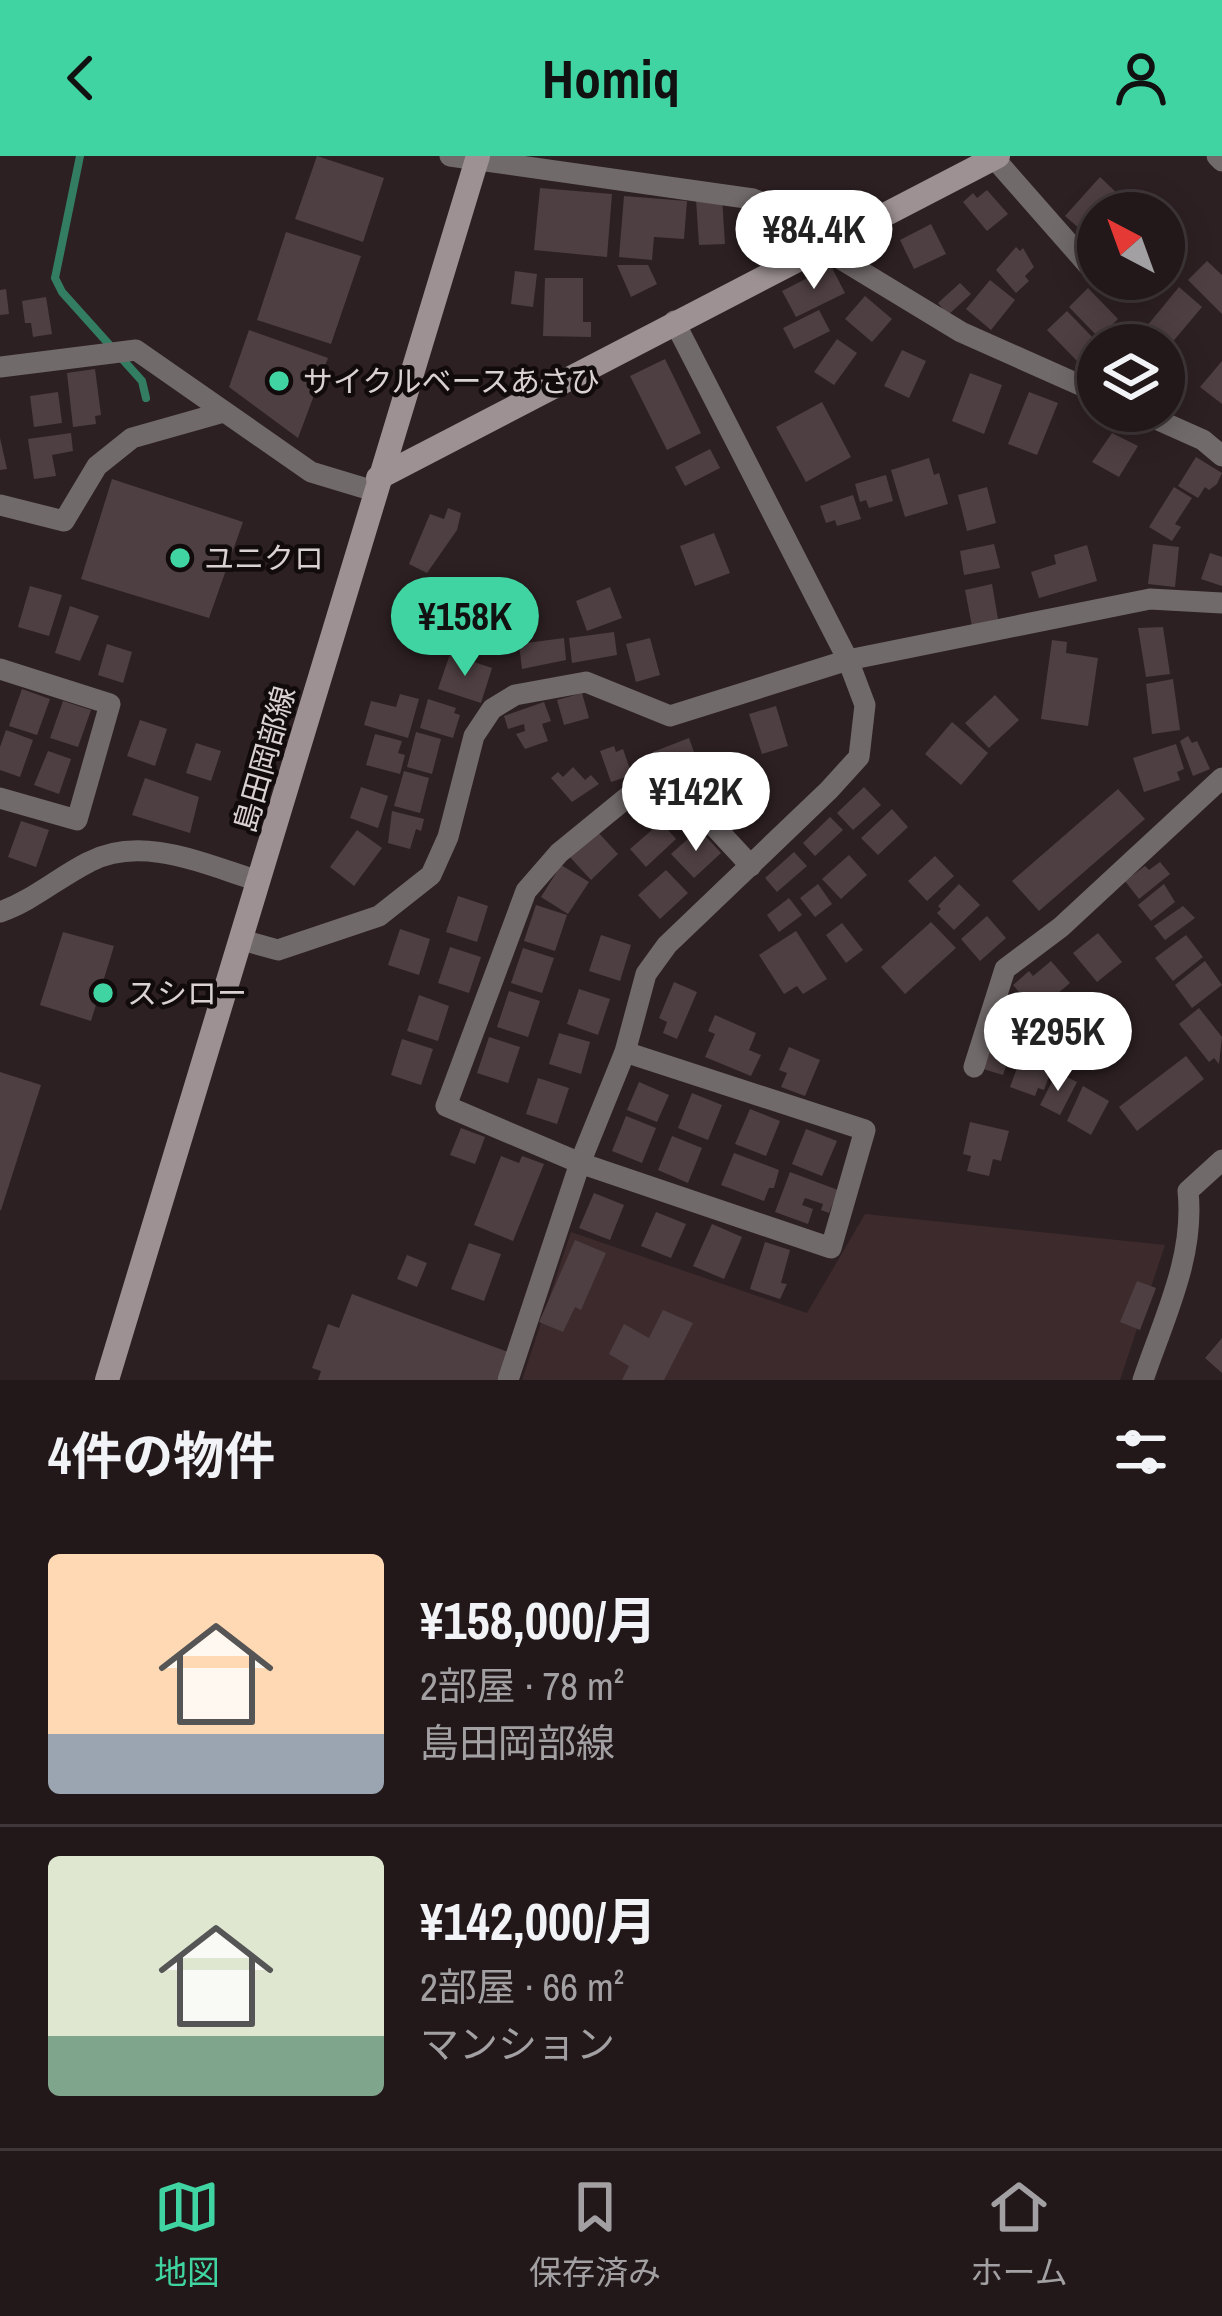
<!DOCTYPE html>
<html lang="ja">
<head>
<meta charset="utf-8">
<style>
	body { margin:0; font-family:"Archivo Narrow","Noto Sans JP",sans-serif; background:#2e2527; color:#f1f3f6; height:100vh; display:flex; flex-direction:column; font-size:45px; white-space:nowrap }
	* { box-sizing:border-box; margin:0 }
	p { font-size:39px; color:#a2a0a2 }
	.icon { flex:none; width:66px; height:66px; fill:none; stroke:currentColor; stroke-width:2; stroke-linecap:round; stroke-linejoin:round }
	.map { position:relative; height:1224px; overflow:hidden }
	.side { display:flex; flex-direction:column; background:#22181a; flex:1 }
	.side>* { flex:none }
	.needle { width:78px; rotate:319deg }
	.controls { position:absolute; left:1077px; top:36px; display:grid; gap:24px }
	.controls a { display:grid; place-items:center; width:108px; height:108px; border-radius:50%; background:#22181a; box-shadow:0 6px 30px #0003,0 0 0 3px #3f3739; font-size:60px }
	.price { position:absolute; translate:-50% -102px; padding:0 27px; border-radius:42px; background:#fff; color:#222; font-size:39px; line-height:78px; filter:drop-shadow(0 3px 6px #0008) }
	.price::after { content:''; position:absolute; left:50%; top:72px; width:36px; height:27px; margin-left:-18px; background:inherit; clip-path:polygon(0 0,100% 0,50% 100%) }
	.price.selected { background:#40d4a2; color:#111 }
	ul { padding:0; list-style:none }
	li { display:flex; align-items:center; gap:36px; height:300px; padding:0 48px }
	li+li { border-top:3px solid #3f3739 }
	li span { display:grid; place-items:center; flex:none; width:336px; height:240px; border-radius:12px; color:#555 }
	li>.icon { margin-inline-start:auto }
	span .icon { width:144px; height:144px; fill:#fffc; stroke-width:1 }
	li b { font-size:51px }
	h2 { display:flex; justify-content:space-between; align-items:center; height:144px; padding:0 48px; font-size:51px }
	header { display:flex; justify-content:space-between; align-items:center; height:156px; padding:0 48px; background:#40d4a2; color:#111; font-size:54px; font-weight:800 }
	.menu { display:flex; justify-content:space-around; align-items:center; height:168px; border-top:3px solid #3f3739; background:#22181a; font-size:33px; color:#a2a0a2 }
	.menu a { display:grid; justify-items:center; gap:6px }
	.menu .selected { color:#40d4a2 }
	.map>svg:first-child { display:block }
</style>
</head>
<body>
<header><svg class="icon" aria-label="back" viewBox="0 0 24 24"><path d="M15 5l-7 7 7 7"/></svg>Homiq<svg class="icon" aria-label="person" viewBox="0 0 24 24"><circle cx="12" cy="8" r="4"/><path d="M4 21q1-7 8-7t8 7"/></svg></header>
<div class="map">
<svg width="1222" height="1224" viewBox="0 0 1222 1224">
	<rect width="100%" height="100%" fill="#2d2022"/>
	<!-- built -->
	<path fill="#3d2a2d" d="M865,1058L1165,1089L1120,1224H522L571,1076L807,1157Z"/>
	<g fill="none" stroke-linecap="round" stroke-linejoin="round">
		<!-- stream -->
		<path stroke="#337e62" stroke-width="8" d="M80,0L55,122L62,136L142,225L146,242"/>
	</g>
	<!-- building -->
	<g fill="#4e3f42">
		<path d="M317,0L384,22L363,86L295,63Z"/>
		<path d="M1100,21L1122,42L1109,57H1098V69L1088,80L1065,60Z"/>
		<path d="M540,32L612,38L607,101L534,94Z"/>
		<path d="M987,34L1008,58L987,75L963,46L973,37L977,42Z"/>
		<path d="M1139,35L1161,57H1117Z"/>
		<path d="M624,40L687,45L684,83L654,81L652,104L619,101Z"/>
		<path d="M722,42L725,88L699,89L696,43Z"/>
		<path d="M931,68L946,98L914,113L900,84Z"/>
		<path d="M286,76L361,100L331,188L257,164Z"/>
		<path d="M1016,91L1020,95L1023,92L1034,111L1025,120L1029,125L1016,137L996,114Z"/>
		<path d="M1207,105L1222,119V158L1188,124Z"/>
		<path d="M617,109H648L657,128L631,141Z"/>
		<path d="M831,110L845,137L796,161L782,135Z"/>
		<path d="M515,115L537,118L533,151L511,148Z"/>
		<path d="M545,122H583V166H591V181L543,180Z"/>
		<path d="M990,124L1015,144L991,174L966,153Z"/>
		<path d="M960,127L971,138L948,159L938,147Z"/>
		<path d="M1179,131L1202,151L1170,189L1147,170Z"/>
		<path d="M1088,132L1118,163L1099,182L1069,151Z"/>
		<path d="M6,133L9,158L0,159V134Z"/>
		<path d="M865,140L892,163L872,186L845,163Z"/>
		<path d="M46,141L52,178L33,181L31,167H25L22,145Z"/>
		<path d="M819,154L830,175L794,193L783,172Z"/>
		<path d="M1067,155L1097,186L1077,205L1047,174Z"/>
		<path d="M1134,171L1154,189H1118Z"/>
		<path d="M249,174L328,202L298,282L229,231Z"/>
		<path d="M837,183L857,197L834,229L814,216Z"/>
		<path d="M902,194L926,205L909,242L884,230Z"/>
		<path d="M665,203L701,277L667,294L630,220Z"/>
		<path d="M1222,205V248L1200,231Z"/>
		<path d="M95,213L101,259L95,260L96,268L73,271L67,217Z"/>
		<path d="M970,217L1002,229L984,278L952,265Z"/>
		<path d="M58,236L62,267L34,271L30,240Z"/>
		<path d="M1029,236L1058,247L1037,299L1008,288Z"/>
		<path d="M822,246L851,301L806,326L776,271Z"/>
		<path d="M71,277L73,295L52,299L56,320L34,323L28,283Z"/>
		<path d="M1112,277L1138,290L1119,321L1092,306Z"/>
		<path d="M0,282L7,313L0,314Z"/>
		<path d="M710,293L720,312L685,330L675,311Z"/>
		<path d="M1196,301L1222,317L1217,328L1209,334L1205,331L1198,342L1178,330Z"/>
		<path d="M929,302L934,319L939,317L948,348L905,361L891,314Z"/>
		<path d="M886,319L893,345L869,352L866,344L860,346L855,328Z"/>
		<path d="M112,323L243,366L209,462L81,423Z"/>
		<path d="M987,331L996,367L967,375L958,339Z"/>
		<path d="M1174,331L1192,342L1175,368L1181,371L1172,385L1149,371Z"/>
		<path d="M853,339L861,363L837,370L835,364L826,367L820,350Z"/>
		<path d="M448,352L461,357L457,374L427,417L409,408L430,358L444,363Z"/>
		<path d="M714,377L730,417L695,430L680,390Z"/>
		<path d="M994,388L1000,412L964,419L960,395Z"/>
		<path d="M1153,388L1179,391L1175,431L1148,428Z"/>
		<path d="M1087,389L1097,425L1039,442L1031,416L1056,408L1054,399Z"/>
		<path d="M1210,397L1222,401V430L1201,423Z"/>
		<path d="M992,428L998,463L972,470L965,434Z"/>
		<path d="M30,430L62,439L49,480L18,471Z"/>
		<path d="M610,431L622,462L587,475L576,445Z"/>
		<path d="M453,437L502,447L497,473L506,475L502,493L398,473L402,453L448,462Z"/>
		<path d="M70,450L99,460L80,505L55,497Z"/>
		<path d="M1163,471L1170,518L1146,521L1138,472Z"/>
		<path d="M614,476L617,499L572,507L569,482Z"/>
		<path d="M564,482L566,504L522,513L519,488Z"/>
		<path d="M650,482L660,519L636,526L626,488Z"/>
		<path d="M1052,484L1067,486L1066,497L1098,502L1088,570L1041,563Z"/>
		<path d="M107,488L132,496L123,527L98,519Z"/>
		<path d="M450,498L492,512L481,547L438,533Z"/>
		<path d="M1173,523L1180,574L1152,578L1146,528Z"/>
		<path d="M22,533L50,543L37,579L9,570Z"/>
		<path d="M582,537L589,562L564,569L557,544Z"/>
		<path d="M400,538L419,543L408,582L364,569L371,545L396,551Z"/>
		<path d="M995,539L1019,564L989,592L965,567Z"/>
		<path d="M428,543L456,552L454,557L460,559L453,582L420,572Z"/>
		<path d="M63,545L91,554L78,591L50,582Z"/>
		<path d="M544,546L551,565L542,568L548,585L525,593L516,578L525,575L524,568L508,573L504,560Z"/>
		<path d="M776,550L788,590L762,598L749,558Z"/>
		<path d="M140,564L167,573L155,610L127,600Z"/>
		<path d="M952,566L988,597L961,629L925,598Z"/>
		<path d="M6,574L33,584L20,621L0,614V591Z"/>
		<path d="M416,576L441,583L432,618L407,611Z"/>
		<path d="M375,578L402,585L398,597L405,599L400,618L366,609Z"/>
		<path d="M1188,580L1192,587L1197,585L1210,613L1193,620L1180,585Z"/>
		<path d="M689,582L695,599L671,608L673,612L662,617L653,596Z"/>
		<path d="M196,587L221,595L211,625L186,617Z"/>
		<path d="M1176,588L1184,613L1177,616L1180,624L1144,636L1133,602Z"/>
		<path d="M614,590L616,596L623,593L632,619L611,626L600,595Z"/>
		<path d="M48,595L71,603L59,638L34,629Z"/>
		<path d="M573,611L585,624L591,619L599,628L572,646L551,622L558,616L563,621Z"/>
		<path d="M404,615L429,622L420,657L394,650Z"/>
		<path d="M145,622L199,641L190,677L132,659Z"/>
		<path d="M361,631L388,640L378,672L350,662Z"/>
		<path d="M864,631L881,649L853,674L837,657Z"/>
		<path d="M1118,633L1145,663L1039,755L1012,725Z"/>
		<path d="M892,653L908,671L878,699L861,682Z"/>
		<path d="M392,655L424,663L421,675L416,673L410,693L388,687Z"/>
		<path d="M830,661L843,674L815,700L803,687Z"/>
		<path d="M21,665L49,674L36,711L8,701Z"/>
		<path d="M661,666L676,683L646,711L630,693Z"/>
		<path d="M699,673L721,697L694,722L671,698Z"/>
		<path d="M357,674L382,692L354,730L330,711Z"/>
		<path d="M597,675L618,698L591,724L569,700Z"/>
		<path d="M794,696L807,710L777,736L765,722Z"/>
		<path d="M849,699L867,719L841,743L822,723Z"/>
		<path d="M935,700L954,720L927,745L908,725Z"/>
		<path d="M1160,706L1170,718L1139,743L1125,725L1145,710L1149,714Z"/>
		<path d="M561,709L589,726L568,758L541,741Z"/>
		<path d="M666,714L688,737L660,763L638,739Z"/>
		<path d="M818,728L832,748L815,761L800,742Z"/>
		<path d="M959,728L980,749L954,774L937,757L941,753L938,750Z"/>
		<path d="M1164,728L1175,746L1151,765L1138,749Z"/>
		<path d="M458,740L488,750L477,786L446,776Z"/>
		<path d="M789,742L802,759L779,776L767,759Z"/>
		<path d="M536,749L567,759L555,795L524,785Z"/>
		<path d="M1183,750L1195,762L1165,784L1154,770Z"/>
		<path d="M987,760L1006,782L980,805L961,783Z"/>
		<path d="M931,766L956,792L905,838L881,811Z"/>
		<path d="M842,767L863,794L846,807L826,779Z"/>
		<path d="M400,773L430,783L419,819L388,809Z"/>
		<path d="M796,775L827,823L803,838L797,830L784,838L759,799Z"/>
		<path d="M63,776L114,790L91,865L40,849Z"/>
		<path d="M1098,777L1122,806L1097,826L1073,797Z"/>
		<path d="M601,779L631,789L620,825L589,815Z"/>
		<path d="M1186,779L1203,801L1173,825L1155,802Z"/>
		<path d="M450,791L481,801L469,837L438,827Z"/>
		<path d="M523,792L554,802L542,837L511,827Z"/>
		<path d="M1051,805L1070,827L1036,856L1013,829L1029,815L1033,820Z"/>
		<path d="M1205,805L1222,829L1192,852L1175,829Z"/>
		<path d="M674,826L697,836L677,883L663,877L667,866L659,862Z"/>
		<path d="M579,833L610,843L598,879L567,868Z"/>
		<path d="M509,835L540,845L528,881L497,871Z"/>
		<path d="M419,839L449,850L438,885L407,875Z"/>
		<path d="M1199,852L1222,881L1219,908L1214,902L1209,906L1179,868Z"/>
		<path d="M715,859L756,877L749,894L761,899L751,920L705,901L715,878L708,875Z"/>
		<path d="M995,868L1018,876L1003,919L980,912Z"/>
		<path d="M559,877L590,886L581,918L549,908Z"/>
		<path d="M489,881L520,891L508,927L477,917Z"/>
		<path d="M402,883L433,893L421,929L391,919Z"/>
		<path d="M1026,888L1052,897L1049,905L1054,907L1044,934L1038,932L1035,940L1010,931Z"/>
		<path d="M789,891L820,904L805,940L781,931L787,917L779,914Z"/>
		<path d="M1186,900L1204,923L1137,975L1119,951Z"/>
		<path d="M0,916L41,929L1,1054H0Z"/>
		<path d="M1057,916L1077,926L1060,959L1040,949Z"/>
		<path d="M538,922L569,932L557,968L526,958Z"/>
		<path d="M639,926L669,939L657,966L627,954Z"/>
		<path d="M1083,930L1109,945L1091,979L1067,965Z"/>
		<path d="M692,937L722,949L708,984L678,972Z"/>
		<path d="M750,953L780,965L766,1000L735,988Z"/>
		<path d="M626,960L656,972L642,1007L612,995Z"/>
		<path d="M970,966L1009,975L1001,1005L993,1003L989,1020L967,1015L971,1000L963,998Z"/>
		<path d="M461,972L485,981L475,1008L450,999Z"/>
		<path d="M806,973L837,985L822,1020L792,1008Z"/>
		<path d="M672,980L702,992L688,1027L658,1014Z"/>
		<path d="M734,997L779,1014L774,1032H769L764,1045L721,1029Z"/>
		<path d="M501,1000L519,1007L522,1000L544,1008L513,1085L474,1069Z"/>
		<path d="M790,1016L838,1034L829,1057L821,1054L823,1048L805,1042L802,1049L813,1053L808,1068L775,1056Z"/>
		<path d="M594,1037L624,1049L610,1084L579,1072Z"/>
		<path d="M656,1056L686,1068L671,1102L641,1090Z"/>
		<path d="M712,1068L742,1081L724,1123L693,1110Z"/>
		<path d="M575,1084L606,1097L581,1154L575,1151L563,1176L539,1166Z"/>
		<path d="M765,1086L790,1094L781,1127L787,1128L780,1143L750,1133Z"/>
		<path d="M469,1087L501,1098L484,1145L451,1133Z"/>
		<path d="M407,1099L427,1107L417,1131L397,1123Z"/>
		<path d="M1137,1125L1156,1132L1140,1174L1120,1166Z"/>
		<path d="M352,1138L508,1196L497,1224H318L321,1215L312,1212L328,1168L339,1172Z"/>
		<path d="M663,1154L693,1167L664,1224H622L629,1210L609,1198L624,1168L649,1182Z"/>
		<path d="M1222,1182V1217L1205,1202Z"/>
	</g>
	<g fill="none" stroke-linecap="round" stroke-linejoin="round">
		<!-- street -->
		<g stroke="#716a6b" stroke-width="21">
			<path d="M450,0L753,43L771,50L844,105L961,176L1098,237"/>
			<path d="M1217,0L1222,5"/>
			<path d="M994,2L1088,109"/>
			<path d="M0,211L136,194L311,316L374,335"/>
			<path d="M1138,255L1203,284L1222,300"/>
			<path d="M0,349L64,365L97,310L132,282L224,256"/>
			<path d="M0,513L110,548L77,664L0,642"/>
			<path d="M0,756C32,745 59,721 89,706C142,678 206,709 259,725"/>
			<path d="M242,784L278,794L379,760L431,719L448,681L474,580L492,553L515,539L586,526L670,560L848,504L1150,443L1222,447"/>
			<path d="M625,896L865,974L831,1092L580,1007L446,950L526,735L559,697L630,639L688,642L751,710"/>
			<path d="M974,911L1005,813L1061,771L1222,622"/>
			<path d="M508,1224L580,1007L625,896L646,818L667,789L829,634L859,601L865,549L848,504L674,165"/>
			<path d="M1143,1224C1164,1162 1195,1101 1188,1035L1222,1004"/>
		</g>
		<!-- secondary -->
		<g stroke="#9d9193" stroke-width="24">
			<path d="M378,322L998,0"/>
			<path d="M107,1224L478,0"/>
		</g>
	</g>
	<!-- markers -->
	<g fill="#40d4a2" stroke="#110b0c" stroke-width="4.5">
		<circle cx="279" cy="225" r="12"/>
		<circle cx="180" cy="402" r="12"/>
		<circle cx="103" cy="837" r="12"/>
	</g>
	<g text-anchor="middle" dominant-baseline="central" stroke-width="9" stroke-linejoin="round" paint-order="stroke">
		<!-- poi labels -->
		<g font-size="30" fill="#dad1d2" stroke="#110b0c" text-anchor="start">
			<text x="303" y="225">サイクルベースあさひ</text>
			<text x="204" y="402">ユニクロ</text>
			<text x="127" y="837">スシロー</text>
		</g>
		<!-- street labels -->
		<g font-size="30" fill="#dad1d2" stroke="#110b0c">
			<text transform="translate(264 603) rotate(-74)">島田岡部線</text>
		</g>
	</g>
</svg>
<div class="controls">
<a><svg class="needle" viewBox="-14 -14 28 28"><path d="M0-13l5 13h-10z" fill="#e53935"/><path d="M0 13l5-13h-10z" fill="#a2a0a2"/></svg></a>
<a><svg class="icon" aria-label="layers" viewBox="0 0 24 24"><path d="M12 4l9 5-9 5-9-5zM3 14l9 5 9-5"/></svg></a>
</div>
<b class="price" style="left:814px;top:136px">¥84.4K</b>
<b class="price selected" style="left:465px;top:523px">¥158K</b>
<b class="price" style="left:696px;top:698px">¥142K</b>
<b class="price" style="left:1058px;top:938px">¥295K</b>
</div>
<section class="side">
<h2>4件の物件<svg class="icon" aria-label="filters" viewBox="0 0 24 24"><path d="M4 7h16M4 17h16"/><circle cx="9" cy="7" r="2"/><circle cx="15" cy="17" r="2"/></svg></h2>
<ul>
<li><span style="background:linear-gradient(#ffd9b3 75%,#9aa5b1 0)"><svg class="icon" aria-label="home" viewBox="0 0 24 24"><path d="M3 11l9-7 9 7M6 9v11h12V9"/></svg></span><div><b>¥158,000/月</b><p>2部屋 · 78 m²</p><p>島田岡部線</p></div></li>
<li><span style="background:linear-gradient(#dfe7d0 75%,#7fa58c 0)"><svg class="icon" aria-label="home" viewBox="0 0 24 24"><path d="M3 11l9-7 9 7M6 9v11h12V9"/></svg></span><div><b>¥142,000/月</b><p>2部屋 · 66 m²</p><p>マンション</p></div></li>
</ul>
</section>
<nav class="menu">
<a class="selected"><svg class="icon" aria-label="map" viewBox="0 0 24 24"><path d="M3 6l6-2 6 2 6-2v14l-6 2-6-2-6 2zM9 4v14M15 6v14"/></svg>地図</a>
<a><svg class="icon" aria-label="saved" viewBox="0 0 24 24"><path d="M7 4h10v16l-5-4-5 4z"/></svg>保存済み</a>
<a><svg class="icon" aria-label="home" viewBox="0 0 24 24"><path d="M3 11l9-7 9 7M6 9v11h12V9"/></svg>ホーム</a>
</nav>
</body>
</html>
